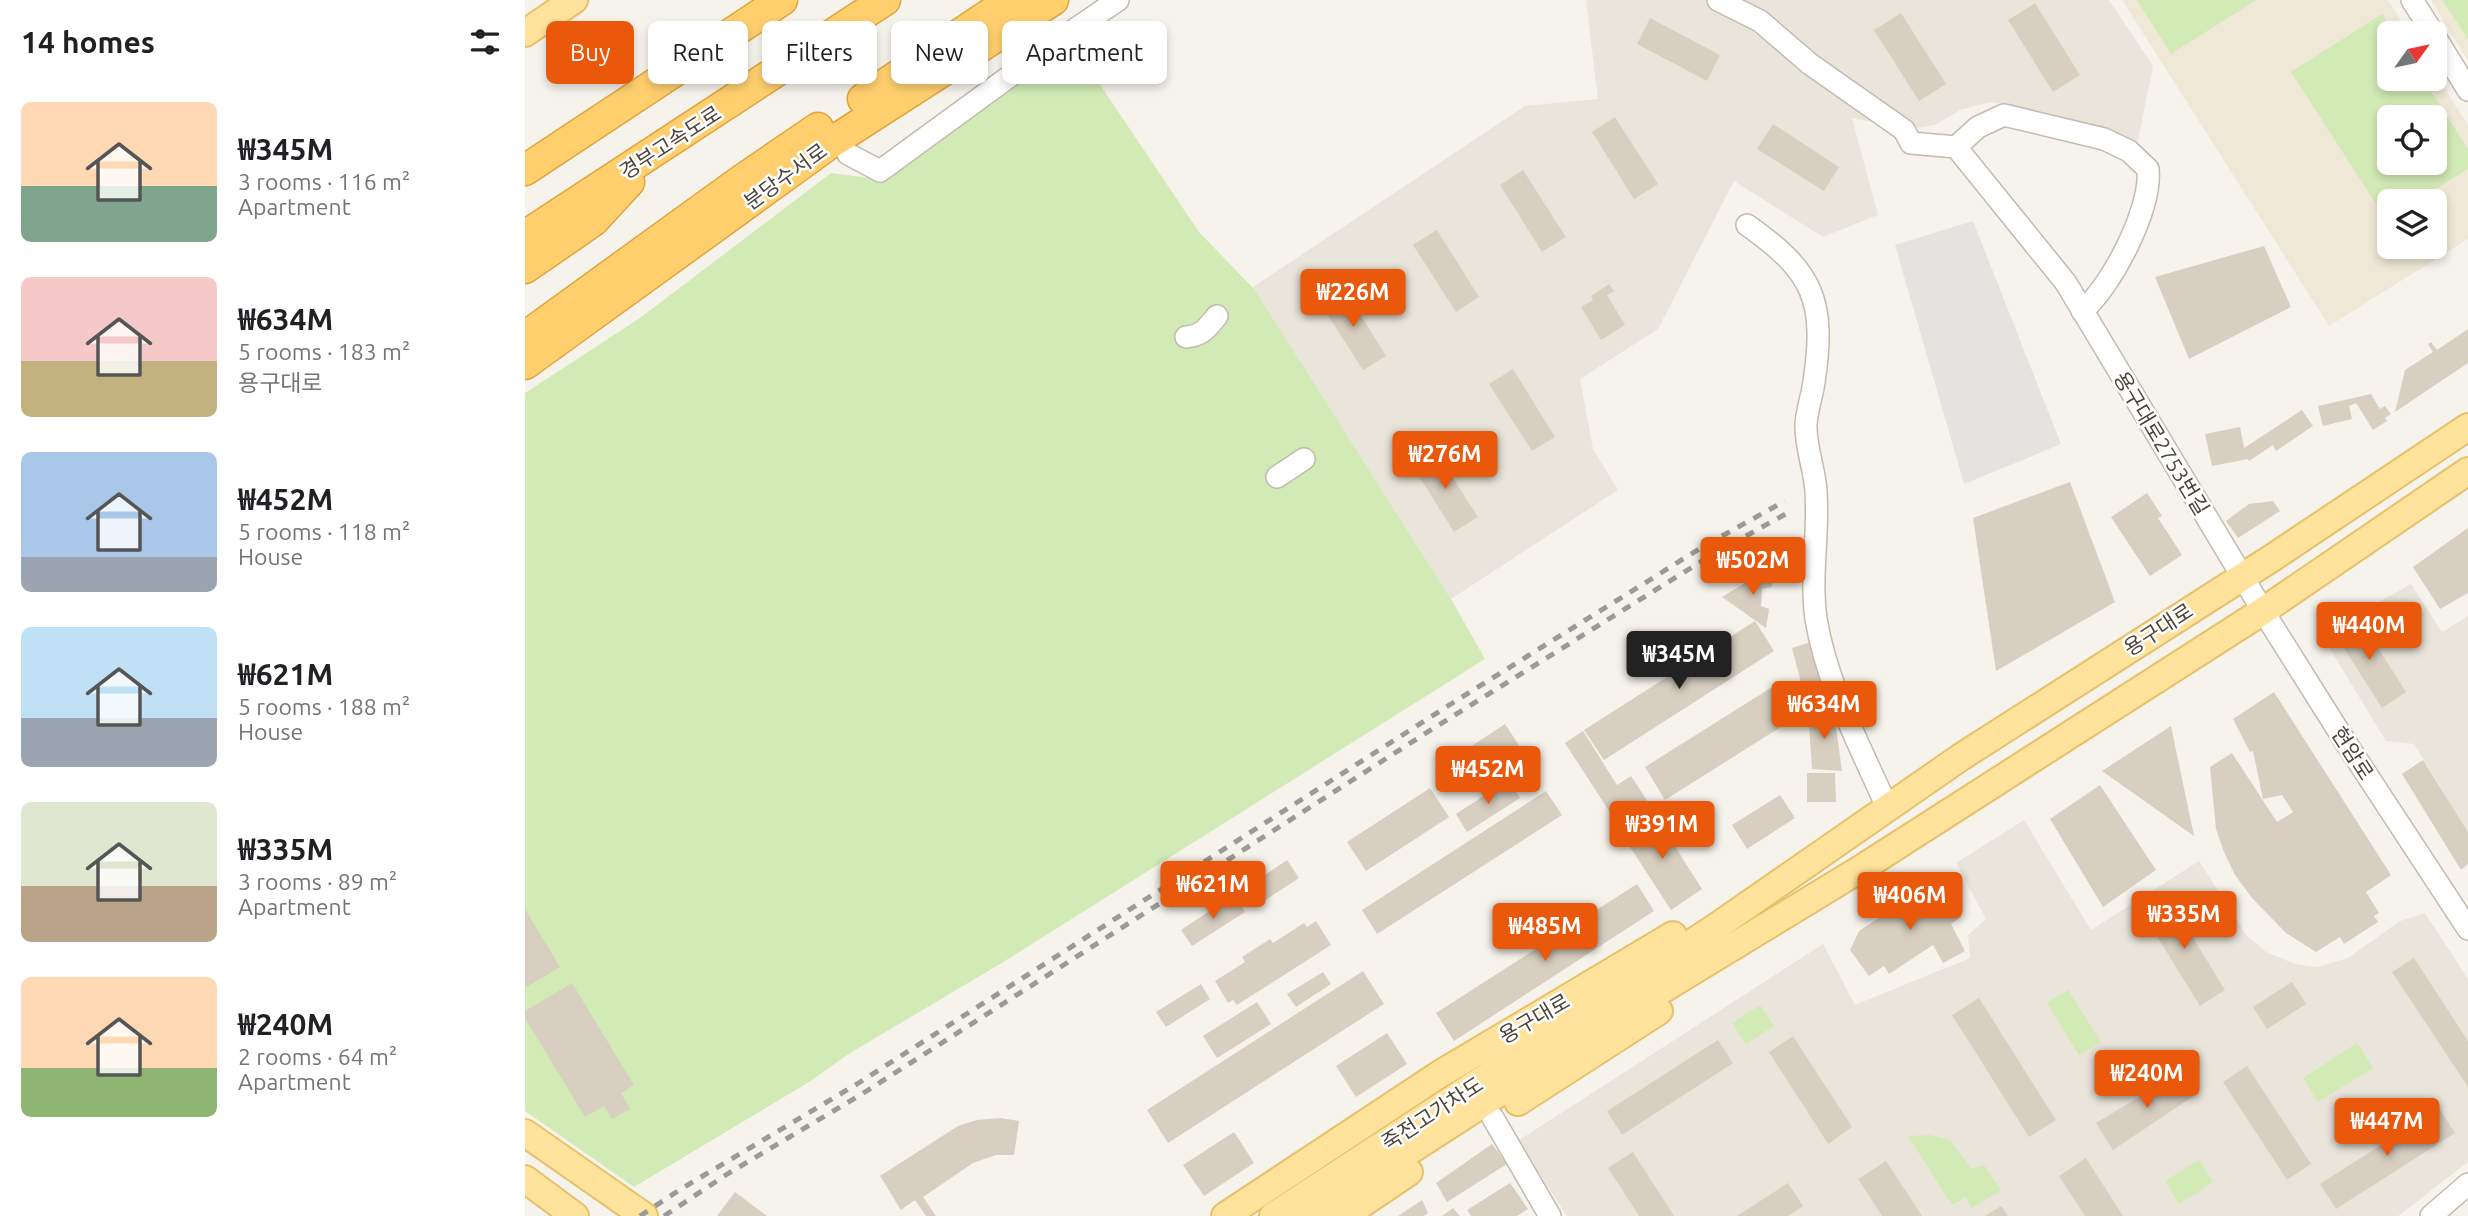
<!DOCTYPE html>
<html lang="en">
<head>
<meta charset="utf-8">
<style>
	body { margin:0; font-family:Ubuntu,"Noto Sans KR",sans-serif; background:#f2f2f2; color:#202124; height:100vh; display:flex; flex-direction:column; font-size:26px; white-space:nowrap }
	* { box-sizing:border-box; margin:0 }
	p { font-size:23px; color:#757577 }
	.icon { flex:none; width:38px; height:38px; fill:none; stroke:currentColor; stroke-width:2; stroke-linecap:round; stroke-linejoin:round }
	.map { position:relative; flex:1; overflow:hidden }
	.panel { display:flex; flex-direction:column; background:#fff; width:525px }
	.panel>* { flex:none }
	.hud { position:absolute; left:21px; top:21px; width:665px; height:63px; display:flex; gap:14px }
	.needle { width:46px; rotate:57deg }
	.buttons { position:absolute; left:1852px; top:21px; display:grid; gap:14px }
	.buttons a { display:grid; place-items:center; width:70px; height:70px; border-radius:10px; background:#fff; box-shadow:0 4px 10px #0003; font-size:35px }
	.price { position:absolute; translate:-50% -60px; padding:0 16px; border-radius:7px; background:#ea580c; color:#fff; font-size:23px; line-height:46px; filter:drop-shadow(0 2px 4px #0008) }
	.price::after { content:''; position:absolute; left:50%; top:42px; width:21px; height:16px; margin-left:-10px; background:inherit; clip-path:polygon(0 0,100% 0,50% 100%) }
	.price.active { background:#222; color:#fff }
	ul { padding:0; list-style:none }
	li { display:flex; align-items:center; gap:21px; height:175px; padding:0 21px }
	li span { display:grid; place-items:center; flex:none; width:196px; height:140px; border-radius:10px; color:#555 }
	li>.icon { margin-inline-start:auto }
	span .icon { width:84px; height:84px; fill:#fffc; stroke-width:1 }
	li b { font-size:30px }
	h2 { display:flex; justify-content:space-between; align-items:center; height:84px; padding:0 21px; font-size:30px }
	.tag { padding:0 24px; border-radius:10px; background:#fff; box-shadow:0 4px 10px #0003; font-size:24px; line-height:63px }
	.tag.active { background:#ea580c; color:#fff }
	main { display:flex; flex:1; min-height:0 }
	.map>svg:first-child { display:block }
</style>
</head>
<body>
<main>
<section class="panel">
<h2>14 homes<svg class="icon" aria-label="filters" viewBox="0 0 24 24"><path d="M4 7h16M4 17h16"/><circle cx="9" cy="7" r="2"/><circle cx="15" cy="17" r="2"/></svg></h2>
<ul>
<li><span style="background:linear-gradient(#ffd9b3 60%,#7fa58c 0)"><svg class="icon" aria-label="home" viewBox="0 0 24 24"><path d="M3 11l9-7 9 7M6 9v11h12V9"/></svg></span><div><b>₩345M</b><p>3 rooms · 116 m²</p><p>Apartment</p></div></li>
<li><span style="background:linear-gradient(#f6c9c9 60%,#c2b280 0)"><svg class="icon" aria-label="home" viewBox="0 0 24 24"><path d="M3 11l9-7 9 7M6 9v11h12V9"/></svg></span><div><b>₩634M</b><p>5 rooms · 183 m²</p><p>용구대로</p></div></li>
<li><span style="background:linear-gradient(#a9c7e8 75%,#9aa5b1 0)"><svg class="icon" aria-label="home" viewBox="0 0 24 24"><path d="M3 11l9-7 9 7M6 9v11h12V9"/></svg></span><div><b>₩452M</b><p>5 rooms · 118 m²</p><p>House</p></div></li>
<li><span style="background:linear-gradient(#bfe0f5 65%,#9aa5b1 0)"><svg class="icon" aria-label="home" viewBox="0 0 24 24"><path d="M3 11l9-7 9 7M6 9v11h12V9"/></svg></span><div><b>₩621M</b><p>5 rooms · 188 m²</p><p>House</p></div></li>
<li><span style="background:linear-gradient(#dfe7d0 60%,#b9a48a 0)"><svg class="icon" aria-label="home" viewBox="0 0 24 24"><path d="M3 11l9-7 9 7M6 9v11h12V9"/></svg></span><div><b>₩335M</b><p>3 rooms · 89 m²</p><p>Apartment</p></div></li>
<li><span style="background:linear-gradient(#ffd9b3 65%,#8fb573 0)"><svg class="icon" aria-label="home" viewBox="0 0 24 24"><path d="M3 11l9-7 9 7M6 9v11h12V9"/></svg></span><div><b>₩240M</b><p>2 rooms · 64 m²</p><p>Apartment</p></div></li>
</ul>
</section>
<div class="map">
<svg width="1943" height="1216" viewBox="0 0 1943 1216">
	<rect width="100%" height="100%" fill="#f6f3ec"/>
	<!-- residential -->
	<g fill="#eae5da">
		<path d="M1061,0H1584L1628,66L1612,145L1482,104L1465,102L1435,110L1410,125L1383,129L1327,118L1353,215L1298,237L1209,181L1133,329L1055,379L1068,449L1093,490L926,599L728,287L1000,106L1073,99Z"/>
		<path d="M1886,584L1917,632L1943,616V832L1889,744L1861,741L1796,634Z"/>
		<path d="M1499,820L1566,930L1674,861L1722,936L1741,952L1770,964L1792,967L1823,958L1875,921L1900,913L1943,979V1162L1873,1216H1042L993,1141L1298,944L1330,1005L1445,958L1443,935L1461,919L1431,863Z"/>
	</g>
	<!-- education -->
	<g fill="#efe8d6" fill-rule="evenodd">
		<path d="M1597,0H1863L1884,33H1864V79H1909V72L1943,125V239L1804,326ZM1864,117H1909V163H1864ZM1864,201H1909V247H1864Z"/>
		<path d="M1906,0H1943V61Z"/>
	</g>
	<!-- green -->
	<g fill="#d2eab5" fill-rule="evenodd">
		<path d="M1612,0H1731L1646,54Z"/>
		<path d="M1917,0H1943V39Z"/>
		<path d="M1857,14L1869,33H1864V79H1898L1943,149V169L1892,201H1864L1862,221L1766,72ZM1864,117H1909V163H1864Z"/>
		<path d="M545,40L674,232L729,289L728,287L926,599L960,659L475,964L325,1053L284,1082L109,1187L0,1111V393L115,318L306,173L351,179Z"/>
		<path d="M1543,990L1576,1042L1554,1055L1522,1003Z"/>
		<path d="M1235,1005L1249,1026L1221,1044L1207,1023Z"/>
		<path d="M1832,1043L1848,1068L1793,1102L1778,1078Z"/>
		<path d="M1405,1135L1425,1140L1446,1169L1459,1165L1476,1190L1447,1208L1441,1197L1427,1205L1383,1136Z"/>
		<path d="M1674,1160L1688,1182L1654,1204L1640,1181Z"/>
	</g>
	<!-- parking -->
	<path fill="#e5e3e0" d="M1448,221L1536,444L1439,484L1370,245Z"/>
	<!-- building -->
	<g fill="#d8cfc1">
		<path d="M1510,3L1555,75L1528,92L1483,20Z"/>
		<path d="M1376,13L1421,84L1394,101L1349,30Z"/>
		<path d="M1125,18L1195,55L1182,81L1112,44Z"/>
		<path d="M1090,117L1133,184L1109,199L1067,132Z"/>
		<path d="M1248,124L1314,167L1299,191L1232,149Z"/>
		<path d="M998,170L1041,237L1017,252L975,185Z"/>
		<path d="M912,230L954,297L931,312L888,245Z"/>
		<path d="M1739,246L1766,307L1664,359L1630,277Z"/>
		<path d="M1084,284L1089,291L1082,295L1100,325L1076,340L1056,307L1068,300L1066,296Z"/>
		<path d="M819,288L861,356L838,370L795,303Z"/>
		<path d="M1943,329V363L1870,412L1880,370L1908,352L1903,344L1906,342L1912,350Z"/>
		<path d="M988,369L1030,437L1007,451L964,384Z"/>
		<path d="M1846,394L1855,409L1860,406L1866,414L1860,418L1862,421L1848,430L1831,403L1824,406L1827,419L1798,426L1793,406Z"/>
		<path d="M1777,410L1788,426L1751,451L1748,445L1724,461L1723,459L1687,466L1680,434L1715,427L1719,448Z"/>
		<path d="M910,450L953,517L929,532L887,465Z"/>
		<path d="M1545,482L1590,602L1471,671L1448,518Z"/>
		<path d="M1622,493L1637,516L1633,518L1657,555L1625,576L1586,517Z"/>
		<path d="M1748,501L1755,511L1713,538L1701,521L1724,504Z"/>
		<path d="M1943,528V593L1915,609L1888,567Z"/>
		<path d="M1248,566L1247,587L1237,589L1236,606L1244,609L1241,628L1197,597Z"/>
		<path d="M1832,615L1881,692L1857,708L1808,631Z"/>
		<path d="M1230,621L1249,651L1079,760L1059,730Z"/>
		<path d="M1286,642L1307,708L1283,709L1267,648Z"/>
		<path d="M1252,684L1260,695L1250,702L1262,723L1140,800L1120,767Z"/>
		<path d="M1749,692L1866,875L1841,892L1854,913L1849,916L1853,922L1819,944L1815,937L1791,952L1761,933L1727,898L1710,875L1699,852L1691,829L1685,767L1707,753L1752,822L1768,812L1757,795L1738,799L1728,751L1725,752L1708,719Z"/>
		<path d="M1305,709L1311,727L1317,771L1287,769L1283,710Z"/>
		<path d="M980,724L1005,762L969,785L945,747Z"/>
		<path d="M1646,726L1669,836L1577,771Z"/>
		<path d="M1058,731L1092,785L1106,776L1127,808L1095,828L1040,743Z"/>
		<path d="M1898,760L1943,832V864L1936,870L1877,774Z"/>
		<path d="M1282,773H1310L1311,802H1282Z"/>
		<path d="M983,780L995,798L942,832L931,814Z"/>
		<path d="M1575,785L1631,870L1578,907L1525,819Z"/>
		<path d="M905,788L924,817L841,871L822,842Z"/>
		<path d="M1021,791L1037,815L852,934L837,910Z"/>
		<path d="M1255,795L1270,818L1222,849L1207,825Z"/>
		<path d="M1128,812L1177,889L1146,910L1096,833Z"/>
		<path d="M762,860L774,878L730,907L719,889Z"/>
		<path d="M1412,879L1436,917L1426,924L1440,951L1418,963L1408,945L1364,974L1359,966L1344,976L1325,950L1334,931Z"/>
		<path d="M1112,884L1129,911L929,1041L911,1013Z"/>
		<path d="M709,895L720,912L667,946L656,930Z"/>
		<path d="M1643,897L1700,990L1675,1006L1617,912Z"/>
		<path d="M0,909L35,967L0,988Z"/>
		<path d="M791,921L806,945L712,1005L708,1000L703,1003L690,981L720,962L717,957L745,939L748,943L779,923L782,927Z"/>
		<path d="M1889,958L1943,1041V1087L1867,972Z"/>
		<path d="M838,971L859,1004L643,1143L622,1110Z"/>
		<path d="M798,972L806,984L771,1007L762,994Z"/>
		<path d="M1767,982L1781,1004L1742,1029L1728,1007Z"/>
		<path d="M47,983L109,1085L96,1093L105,1109L87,1119L79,1106L60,1117L0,1018V1011Z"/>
		<path d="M676,984L685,999L641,1027L631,1012Z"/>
		<path d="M1454,998L1531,1120L1504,1137L1427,1015Z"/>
		<path d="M732,1002L746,1024L692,1058L678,1036Z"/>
		<path d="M862,1033L882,1064L831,1097L811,1066Z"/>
		<path d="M1268,1036L1327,1127L1303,1144L1244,1052Z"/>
		<path d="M1193,1040L1208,1063L1097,1135L1082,1111Z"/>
		<path d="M1722,1066L1786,1164L1762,1180L1698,1082Z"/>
		<path d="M1659,1070L1673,1093L1588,1150L1571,1123Z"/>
		<path d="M1914,1108L1930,1133L1811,1209L1795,1184Z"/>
		<path d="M475,1118L494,1121L489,1155H471L448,1163L398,1197L411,1216H401L390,1200L376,1210L355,1176L433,1126L452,1120Z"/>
		<path d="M709,1132L729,1163L679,1196L658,1165Z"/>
		<path d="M967,1144L982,1164L922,1202L911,1183Z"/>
		<path d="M1108,1152L1149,1216H1114L1083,1168Z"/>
		<path d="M1561,1158L1598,1216H1560L1534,1176Z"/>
		<path d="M1361,1161L1397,1216H1357L1333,1179Z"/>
		<path d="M985,1183L1003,1209L992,1216H946L942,1210Z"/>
		<path d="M1263,1183L1278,1206L1263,1216H1212Z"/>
		<path d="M210,1192L242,1216H192Z"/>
		<path d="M897,1200L903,1213L899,1216H873Z"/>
		<path d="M1476,1206L1483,1216H1460Z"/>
		<path d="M928,1208L935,1216H917Z"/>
	</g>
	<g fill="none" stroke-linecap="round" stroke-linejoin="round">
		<defs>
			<g id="minor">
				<path d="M1193,0L1235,21L1285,64L1379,130L1386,143L1431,147L1541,283L1738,611L1823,746L1943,929"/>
				<path d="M1887,0L1908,33"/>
				<path d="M1909,35L1943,90"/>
				<path d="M1431,147L1453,127L1479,115L1579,139L1604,151L1623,169C1627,208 1587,286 1557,311"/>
				<path d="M323,154L355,171L533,41L593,0"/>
				<path d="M1222,225C1289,272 1301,301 1289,382C1287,396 1282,410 1281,424C1280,446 1290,470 1291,492C1294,534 1285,576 1291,619C1302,685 1335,746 1362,807"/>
				<path d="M661,337C677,336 682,328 692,316"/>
				<path d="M752,477L779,459"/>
				<path d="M968,1118L1025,1216"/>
				<path d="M1906,1216L1943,1184"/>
			</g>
			<g id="major">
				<path d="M0,33L49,0"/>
				<path d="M993,1102L1134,1011"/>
				<path d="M0,1133L119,1216"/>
				<path d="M0,1179L50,1216"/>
				<path d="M700,1216L915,1074L1148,935"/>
				<path d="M748,1216L1188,929L1436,757L1747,558L1943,427"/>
				<path d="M784,1216L1076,1027L1342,865L1738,611L1943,471"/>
				<path d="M819,1216L884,1172"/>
			</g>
			<g id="highway">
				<path d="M338,99L486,0"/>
				<path d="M0,170L257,0"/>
				<path d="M0,236L360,0"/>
				<path d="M0,268L68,221L104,182"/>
				<path d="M0,337L214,182L293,128"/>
				<path d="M0,364L304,144L528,0"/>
			</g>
		</defs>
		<!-- minor casing -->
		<use href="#minor" stroke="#c2bbae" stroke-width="24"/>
		<!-- major casing -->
		<use href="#major" stroke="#e6c16a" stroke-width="30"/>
		<!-- highway casing -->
		<use href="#highway" stroke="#e0a43c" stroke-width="33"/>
		<!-- minor -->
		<use href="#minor" stroke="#fff" stroke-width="21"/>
		<!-- major -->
		<use href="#major" stroke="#ffe39c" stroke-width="26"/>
		<!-- highway -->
		<use href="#highway" stroke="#ffcf6e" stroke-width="30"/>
		<!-- rail -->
		<g stroke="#9a9a9a" stroke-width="5" stroke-dasharray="9 9" stroke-linecap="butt">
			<path d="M115,1216L156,1189L332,1084L929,702L1179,546L1260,501"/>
			<path d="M139,1216L204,1173L337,1094L901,733L1185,556L1266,511"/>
		</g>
	</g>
	<g text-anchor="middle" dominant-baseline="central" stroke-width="5" stroke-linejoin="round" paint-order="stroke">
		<!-- street labels -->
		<g font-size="21" fill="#4b4439" stroke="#fff">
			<text transform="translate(145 142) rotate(-33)">경부고속도로</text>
			<text transform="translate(260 176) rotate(-36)">분당수서로</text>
			<text transform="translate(1637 443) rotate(59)">용구대로2753번길</text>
			<text transform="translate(1633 629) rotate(-33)">용구대로</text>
			<text transform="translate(1828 753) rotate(57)">현암로</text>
			<text transform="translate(1009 1018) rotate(-30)">용구대로</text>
			<text transform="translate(907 1113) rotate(-33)">죽전고가차도</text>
		</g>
	</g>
</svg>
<div class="buttons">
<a><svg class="needle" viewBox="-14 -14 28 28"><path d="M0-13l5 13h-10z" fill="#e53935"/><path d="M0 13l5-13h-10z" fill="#757577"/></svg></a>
<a><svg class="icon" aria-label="locate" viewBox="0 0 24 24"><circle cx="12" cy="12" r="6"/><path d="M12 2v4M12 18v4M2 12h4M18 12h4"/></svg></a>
<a><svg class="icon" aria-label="layers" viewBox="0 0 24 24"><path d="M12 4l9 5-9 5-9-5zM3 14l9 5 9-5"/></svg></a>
</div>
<b class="price" style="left:828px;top:329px">₩226M</b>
<b class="price" style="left:920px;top:491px">₩276M</b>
<b class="price" style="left:1228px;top:597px">₩502M</b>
<b class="price" style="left:1844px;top:662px">₩440M</b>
<b class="price active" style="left:1154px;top:691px">₩345M</b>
<b class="price" style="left:1299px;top:741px">₩634M</b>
<b class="price" style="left:963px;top:806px">₩452M</b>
<b class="price" style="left:1137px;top:861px">₩391M</b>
<b class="price" style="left:688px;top:921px">₩621M</b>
<b class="price" style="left:1385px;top:932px">₩406M</b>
<b class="price" style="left:1659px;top:951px">₩335M</b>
<b class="price" style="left:1020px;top:963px">₩485M</b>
<b class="price" style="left:1622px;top:1110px">₩240M</b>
<b class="price" style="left:1862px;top:1158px">₩447M</b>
<div class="hud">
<a class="tag active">Buy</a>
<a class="tag">Rent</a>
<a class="tag">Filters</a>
<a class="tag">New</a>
<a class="tag">Apartment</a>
</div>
</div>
</main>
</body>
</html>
